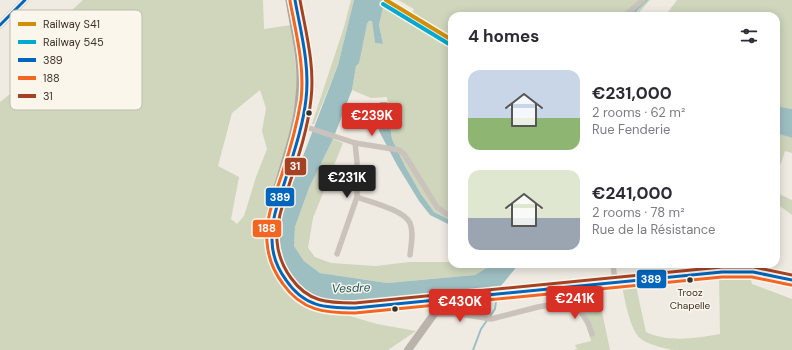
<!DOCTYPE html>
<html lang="en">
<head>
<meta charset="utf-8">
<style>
	body { margin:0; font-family:"DM Sans",sans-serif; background:#f2f2f3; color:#2b2b33; height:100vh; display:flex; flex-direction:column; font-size:15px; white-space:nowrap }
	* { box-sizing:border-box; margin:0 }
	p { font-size:13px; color:#7c7c81 }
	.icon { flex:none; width:22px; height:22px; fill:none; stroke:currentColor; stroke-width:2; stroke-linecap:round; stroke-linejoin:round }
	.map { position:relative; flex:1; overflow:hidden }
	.drawer { position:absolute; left:448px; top:12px; width:332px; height:256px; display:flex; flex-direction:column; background:#fff; border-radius:12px; box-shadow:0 2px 10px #0003 }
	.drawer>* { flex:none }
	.price { position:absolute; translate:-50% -34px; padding:0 9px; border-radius:4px; background:#d93025; color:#fff; font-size:13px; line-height:26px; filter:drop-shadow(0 1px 2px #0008) }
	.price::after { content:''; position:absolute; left:50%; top:24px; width:12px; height:9px; margin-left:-6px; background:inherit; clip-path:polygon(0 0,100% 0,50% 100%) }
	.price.active { background:#222; color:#fff }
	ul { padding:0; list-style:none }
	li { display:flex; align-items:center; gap:12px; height:100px; padding:0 20px }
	li span { display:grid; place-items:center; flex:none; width:112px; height:80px; border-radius:12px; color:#555 }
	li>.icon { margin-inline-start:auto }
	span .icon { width:48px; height:48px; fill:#fffc; stroke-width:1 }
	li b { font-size:17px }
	h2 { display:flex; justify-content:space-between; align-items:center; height:48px; padding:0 20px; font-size:17px }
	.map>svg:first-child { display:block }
</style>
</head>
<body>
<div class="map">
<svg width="792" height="350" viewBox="0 0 792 350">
	<rect width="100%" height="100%" fill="#efebe3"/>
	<!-- green -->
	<g fill="#cfd6bc" fill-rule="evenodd">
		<path d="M83,0H263L264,29L291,25L297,79L295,120L267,216V246L281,281L298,303L316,309L343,314L377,324L416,331L388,350H0V102L14,91L13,64ZM260,90L266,108L262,131L267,149L256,177L244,216L237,224L231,219L239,177L218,166L232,113Z"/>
		<path d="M351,0H354L338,65L314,124H312L344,27Z"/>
		<path d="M398,0H650L636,16H452V221L434,212L421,194L405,166L392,139L387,97L371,98L352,90L356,66L367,24L369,21L372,20L375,43L383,44L379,25L383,3L409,18L414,9Z"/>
		<path d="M677,0H792V109L776,106V16H665Z"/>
		<path d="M776,133L792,138V153L785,151L776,178Z"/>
		<path d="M333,139L343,143L313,218L308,248L315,257L331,263L376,266L409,262H452V264H493L475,275L387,283L320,273L304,261L294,246L295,227L309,188Z"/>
		<path d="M776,182L781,195L792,200V215L776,203Z"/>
		<path d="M719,276H750L752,284L792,299V350H674C666,349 647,344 641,339C630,331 625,300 622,286H636L646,332C670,343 695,338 720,334Z"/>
		<path d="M597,288L610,350H573L577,349L575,345L591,341L580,301L578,290Z"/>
	</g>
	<!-- water -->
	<g fill="#9ebfc2">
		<path d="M354,0H384L383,7L379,25L383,44L375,43L372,21H369L367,24L359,63L356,66L352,90L333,139L309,188L295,227L294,246L304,261L320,273L387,283L475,275L493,264H519L500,287L347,303L320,300L304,291L291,279L283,261L279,245L278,226L282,211L338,65Z"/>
		<path d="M380,102H387L392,139L405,166L421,194L434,212L452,221V226L430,215L419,201L397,165L379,131Z"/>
		<path d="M776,106L792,109V138L776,133Z"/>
	</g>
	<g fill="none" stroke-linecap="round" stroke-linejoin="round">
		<!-- stream -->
		<g stroke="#9ebfc2" stroke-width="2">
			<path d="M630,16L647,0"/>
			<path d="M473,350L481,329L495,309L496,301"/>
		</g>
		<!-- minor -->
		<g stroke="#c9c3bc" stroke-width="5.5">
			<path d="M624,16L643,0"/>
			<path d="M297,124L355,143L399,150L404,154L437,207L445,213L452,216"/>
			<path d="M357,197C370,202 404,210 410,223C414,233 411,245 410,255"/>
			<path d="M337,254L357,197V162L355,143"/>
			<path d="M613,264L615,282"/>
			<path d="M573,299L588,323L592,334"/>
			<path d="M434,314H461L491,319L538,307L566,302L573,299L585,291L589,284"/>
		</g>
		<!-- tertiary -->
		<path stroke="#c9c3bc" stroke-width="7" d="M0,25L25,0"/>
		<!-- secondary -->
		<path stroke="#b9b3ac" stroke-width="8" d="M408,350L434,314L436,308V299"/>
		<!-- primary -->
		<path stroke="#aea7a1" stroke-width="9" d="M290,0C295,31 304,65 300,96C298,126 288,153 280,181C276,194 270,209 271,223C271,243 275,260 285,278C302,306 325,309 355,308L722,272H753L792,280"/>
		<defs>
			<g id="bus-1">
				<path d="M295,0C301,33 310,66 306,99C303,127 293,155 285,181C279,200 271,220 272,240C272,254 278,269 286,280C304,307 325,308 355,308L722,272H753L792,280"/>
				<path d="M0,25L25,0"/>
			</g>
			<path id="bus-2" d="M290,1C296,33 305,67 301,100C297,125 290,150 282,174C275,195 265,219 267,242C268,257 274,272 283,284C302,311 325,313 355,313L722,277H752L791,285"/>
			<path id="bus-3" d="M300,0C306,33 315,66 311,99C308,128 299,155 290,182C284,201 276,221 277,241C278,254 283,267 291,278C308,302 327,303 355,303L722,267H754L792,275"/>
		</defs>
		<!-- bus-1 casing -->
		<use href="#bus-1" stroke="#fbf6eb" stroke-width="6"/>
		<!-- bus-2 casing -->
		<use href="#bus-2" stroke="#fbf6eb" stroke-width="6"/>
		<!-- bus-3 casing -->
		<use href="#bus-3" stroke="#fbf6eb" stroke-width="6"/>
		<!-- bus-1 -->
		<use href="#bus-1" stroke="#0065bd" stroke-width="3"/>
		<!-- bus-2 -->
		<use href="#bus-2" stroke="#f26522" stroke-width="3"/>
		<!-- bus-3 -->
		<use href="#bus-3" stroke="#a64224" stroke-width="3"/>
		<defs>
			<path id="rail-1" d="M386,0L452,40"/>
			<path id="rail-2" d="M383,4L449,44"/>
		</defs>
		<!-- rail-1 casing -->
		<use href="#rail-1" stroke="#fbf6eb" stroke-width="7"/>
		<!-- rail-2 casing -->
		<use href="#rail-2" stroke="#fbf6eb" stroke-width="7"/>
		<!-- rail-1 -->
		<use href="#rail-1" stroke="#d18e08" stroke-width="4"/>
		<!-- rail-2 -->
		<use href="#rail-2" stroke="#00a9ce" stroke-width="4"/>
	</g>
	<!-- markers -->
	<g fill="#3b3029" stroke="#fbf6eb" stroke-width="1.5">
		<circle cx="309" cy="113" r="3.5"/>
		<circle cx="690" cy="280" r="3.5"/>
		<circle cx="395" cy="309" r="3.5"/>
	</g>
	<g text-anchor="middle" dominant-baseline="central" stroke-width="3" stroke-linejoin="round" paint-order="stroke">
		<!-- bus labels -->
		<g font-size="10" fill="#3b3029" stroke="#fbf6eb">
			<text x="690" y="292">Trooz<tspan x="690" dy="13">Chapelle</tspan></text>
		</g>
		<!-- water labels -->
		<g font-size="12" font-style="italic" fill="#1b5460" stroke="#fbf6eb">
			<text transform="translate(351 288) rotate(-2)">Vesdre</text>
		</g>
	</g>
	<!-- legend -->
	<rect x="10" y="10" width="132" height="100" rx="6" fill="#fbf6eb" stroke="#c1bbb1" stroke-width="1"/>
	<rect x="18" y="22" width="18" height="4" fill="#d18e08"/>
	<rect x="18" y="40" width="18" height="4" fill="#00a9ce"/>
	<rect x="18" y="58" width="18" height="4" fill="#0065bd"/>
	<rect x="18" y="76" width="18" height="4" fill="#f26522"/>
	<rect x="18" y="94" width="18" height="4" fill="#a64224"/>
	<g font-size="11" fill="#3b3029">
		<text x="43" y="28">Railway S41</text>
		<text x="43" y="46">Railway 545</text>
		<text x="43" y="64">389</text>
		<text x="43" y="82">188</text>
		<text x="43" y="100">31</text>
	</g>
	<g stroke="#fbf6eb" stroke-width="1.5">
		<rect x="284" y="157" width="23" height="19" rx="4" fill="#a64224"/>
		<rect x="265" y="187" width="30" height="20" rx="4" fill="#0065bd"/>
		<rect x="252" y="219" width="30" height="19" rx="4" fill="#f26522"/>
		<rect x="636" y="269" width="31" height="20" rx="4" fill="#0065bd"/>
	</g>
	<g font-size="11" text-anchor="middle" font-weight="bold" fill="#fff">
		<text x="295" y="170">31</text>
		<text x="280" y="201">389</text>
		<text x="267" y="232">188</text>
		<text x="651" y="283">389</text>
	</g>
</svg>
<b class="price" style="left:372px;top:137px">€239K</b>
<b class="price active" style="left:347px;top:199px">€231K</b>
<b class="price" style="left:575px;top:320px">€241K</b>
<b class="price" style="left:460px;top:323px">€430K</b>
<section class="drawer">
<h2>4 homes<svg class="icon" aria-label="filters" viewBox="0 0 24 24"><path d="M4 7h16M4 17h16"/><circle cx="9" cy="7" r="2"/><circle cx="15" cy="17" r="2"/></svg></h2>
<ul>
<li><span style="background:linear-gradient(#c9d6e8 60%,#8fb573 0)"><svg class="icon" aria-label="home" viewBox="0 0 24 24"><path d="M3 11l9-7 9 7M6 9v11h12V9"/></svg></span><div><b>€231,000</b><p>2 rooms · 62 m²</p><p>Rue Fenderie</p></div></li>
<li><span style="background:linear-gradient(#dfe7d0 60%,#9aa5b1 0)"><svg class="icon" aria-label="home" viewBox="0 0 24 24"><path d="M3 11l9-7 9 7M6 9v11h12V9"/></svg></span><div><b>€241,000</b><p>2 rooms · 78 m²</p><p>Rue de la Résistance</p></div></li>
</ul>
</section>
</div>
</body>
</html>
